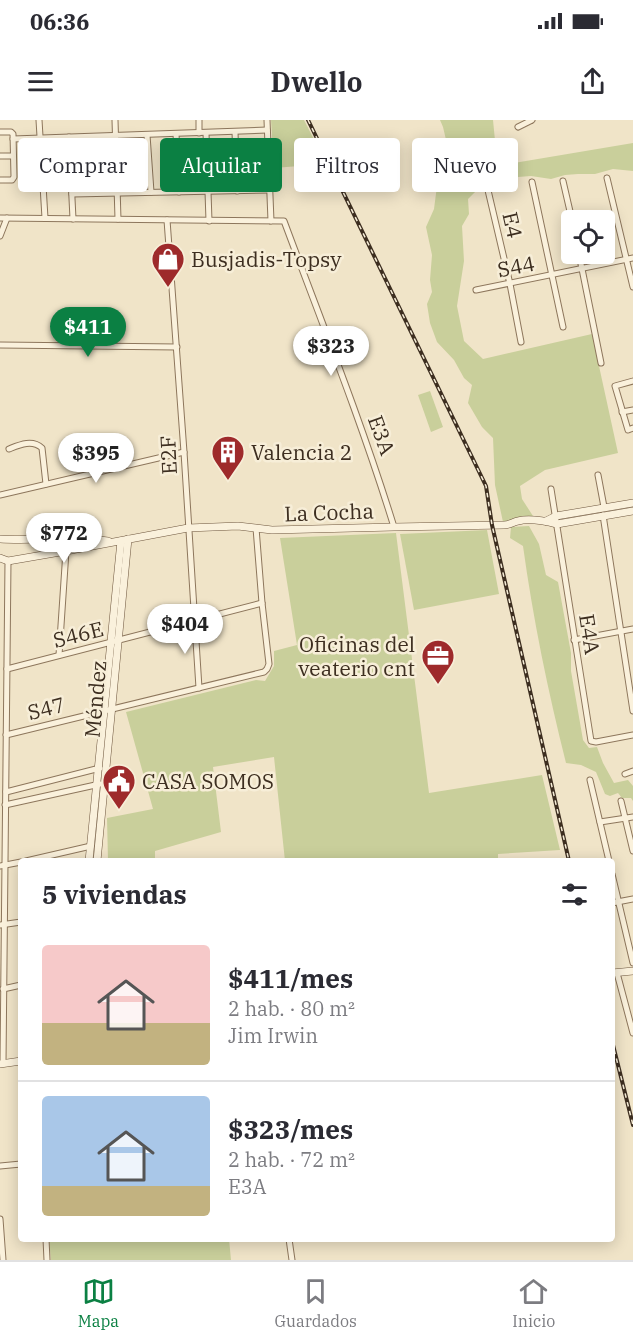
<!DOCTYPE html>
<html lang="es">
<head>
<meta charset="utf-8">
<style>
	body { margin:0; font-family:"IBM Plex Serif",serif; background:#f7f7f7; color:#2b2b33; height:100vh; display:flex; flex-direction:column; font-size:22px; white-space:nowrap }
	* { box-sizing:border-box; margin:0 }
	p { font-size:20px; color:#7c7c81 }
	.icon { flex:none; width:33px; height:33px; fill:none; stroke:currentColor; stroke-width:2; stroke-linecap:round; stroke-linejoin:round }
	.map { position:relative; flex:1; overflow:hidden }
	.side { position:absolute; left:18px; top:738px; width:597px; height:384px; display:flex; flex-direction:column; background:#fff; border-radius:6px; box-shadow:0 3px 15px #0003 }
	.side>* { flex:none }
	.top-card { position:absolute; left:18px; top:18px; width:597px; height:54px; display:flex; gap:12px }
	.buttons { position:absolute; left:561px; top:90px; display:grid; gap:12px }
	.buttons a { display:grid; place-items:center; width:54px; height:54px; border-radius:6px; background:#fff; box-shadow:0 3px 15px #0003; font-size:30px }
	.price { position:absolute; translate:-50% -51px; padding:0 14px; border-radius:21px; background:#fff; color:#222; font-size:20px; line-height:39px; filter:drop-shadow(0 2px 3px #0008) }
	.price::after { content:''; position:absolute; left:50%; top:36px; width:18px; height:14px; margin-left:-9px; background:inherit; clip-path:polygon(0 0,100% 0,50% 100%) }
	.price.active { background:#0b8043; color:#fff }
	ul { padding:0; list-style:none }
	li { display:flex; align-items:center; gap:18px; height:150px; padding:0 24px }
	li+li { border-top:2px solid #e1e1e2 }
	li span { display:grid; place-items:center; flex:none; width:168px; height:120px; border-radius:6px; color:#555 }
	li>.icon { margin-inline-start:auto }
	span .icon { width:72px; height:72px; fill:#fffc; stroke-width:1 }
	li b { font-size:26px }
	h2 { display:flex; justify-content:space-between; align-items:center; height:72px; padding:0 24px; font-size:26px }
	.chip { padding:0 21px; border-radius:6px; background:#fff; box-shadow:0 3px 15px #0003; font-size:21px; line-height:54px }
	.chip.active { background:#0b8043; color:#fff }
	.status { display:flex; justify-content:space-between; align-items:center; height:42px; padding:0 30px; background:#fff; direction:ltr }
	.status svg { height:16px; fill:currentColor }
	header { display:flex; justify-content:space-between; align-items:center; height:78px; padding:0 24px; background:#fff; font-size:27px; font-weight:700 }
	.tabs { display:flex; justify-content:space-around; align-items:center; height:84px; border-top:2px solid #e1e1e2; background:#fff; font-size:16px; color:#7c7c81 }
	.tabs a { display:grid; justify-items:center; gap:3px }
	.tabs .active { color:#0b8043 }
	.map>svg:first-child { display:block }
</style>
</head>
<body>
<div class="status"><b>06:36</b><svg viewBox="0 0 49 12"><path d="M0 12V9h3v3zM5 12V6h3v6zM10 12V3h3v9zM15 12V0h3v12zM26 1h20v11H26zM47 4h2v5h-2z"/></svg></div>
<header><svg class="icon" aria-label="menu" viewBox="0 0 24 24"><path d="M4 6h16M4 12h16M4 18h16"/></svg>Dwello<svg class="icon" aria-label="share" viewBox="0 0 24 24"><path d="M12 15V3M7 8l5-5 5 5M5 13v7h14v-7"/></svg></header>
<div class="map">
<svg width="633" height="1140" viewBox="0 0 633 1140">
	<rect width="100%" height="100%" fill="#f0e4c8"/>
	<!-- green -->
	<g fill="#c9cf9b">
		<path d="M271,0H304L323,37L312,45L274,48Z"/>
		<path d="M440,0H493L497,41L502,45L633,23V51L613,49L595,54H578L565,55L551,59L531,56L491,59L480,57L478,69L468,79L469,94L462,106L464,141L457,186L464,221L483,239L592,214L618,333L545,350L520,366L522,379L533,396L503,402L495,365L493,318L482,307L468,283L472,265L464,258L454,240L437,222L430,203L427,184L432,172L430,160L432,135L426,107L434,89L437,66L447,24L443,7Z"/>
		<path d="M115,37L116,71H71L72,39Z"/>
		<path d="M430,271L443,307L431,312L418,275Z"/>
		<path d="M529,406L539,424L546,455L558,462L571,533V551L583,620L589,628L597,627L603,643L614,663L628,660L633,666V681L631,678H622L618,673L610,676L605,674L596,652L581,645L566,643C548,571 533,499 523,426L510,418L511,407Z"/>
		<path d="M487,410L499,474L414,490L400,414Z"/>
		<path d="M396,413L429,673L542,655L560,730L498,734V741H285L274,637L213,647L221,712L155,731V741H108L107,698L153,689L126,592L256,560L265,561L274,546V531L297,525L280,418Z"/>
		<path d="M49,1119H229L231,1140H51Z"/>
	</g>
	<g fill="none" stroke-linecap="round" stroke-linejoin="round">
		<defs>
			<g id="street">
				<path d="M39,0L45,98"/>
				<path d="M115,0L118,99"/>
				<path d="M199,0V13"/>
				<path d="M267,0L271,101"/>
				<path d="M518,7L532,0"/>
				<path d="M0,12H11L13,14L14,57L12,60H0"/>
				<path d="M235,12L237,71"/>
				<path d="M206,13L209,101"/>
				<path d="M176,14L179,72"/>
				<path d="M147,15L151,72"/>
				<path d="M69,17L73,99"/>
				<path d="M13,19L267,10"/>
				<path d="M0,36H13"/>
				<path d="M70,37L116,36"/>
				<path d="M607,58L633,167"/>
				<path d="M563,61L572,100"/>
				<path d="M532,62L563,207"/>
				<path d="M487,66L510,164L521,222"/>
				<path d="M72,74L270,70"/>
				<path d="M0,98L284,101C322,203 362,303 394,407"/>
				<path d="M167,100L184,332L199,568"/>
				<path d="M0,116L7,98"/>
				<path d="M579,134L601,243"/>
				<path d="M476,170L633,138"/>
				<path d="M0,225L177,227"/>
				<path d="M633,261L615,266L628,310L633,308"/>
				<path d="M622,292L633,290"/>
				<path d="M9,329C19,325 32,319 42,328L46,364"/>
				<path d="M598,355L604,387"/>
				<path d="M551,369L591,621L596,622L633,615"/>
				<path d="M0,375L184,332"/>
				<path d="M603,395L633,591"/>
				<path d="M574,520L633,509"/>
				<path d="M59,535L66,431"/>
				<path d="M7,549L262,483"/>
				<path d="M6,615L264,552L267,549L269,544L262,483L256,408"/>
				<path d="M625,654L633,651"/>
				<path d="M590,660L609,741"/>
				<path d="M6,672L100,648"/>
				<path d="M621,681L633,731"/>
				<path d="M5,685L100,664"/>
				<path d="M600,702L633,697"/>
				<path d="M26,741L91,726"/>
				<path d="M0,746L21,742"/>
				<path d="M612,754L633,843"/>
				<path d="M612,783L633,779"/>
				<path d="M0,805L21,802"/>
				<path d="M617,853L633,913"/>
				<path d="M3,869L21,865"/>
				<path d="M3,943L8,441"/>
				<path d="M0,1046L21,1044"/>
				<path d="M0,1099L3,1140"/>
				<path d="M46,1119L47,1140"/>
				<path d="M289,1119L292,1140"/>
			</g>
			<g id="secondary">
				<path d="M546,401L556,396L633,383"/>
				<path d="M0,419C36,421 72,416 108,421"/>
				<path d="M0,438L8,441L66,431L188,408L238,406L272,410L394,407L504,405C509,405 513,402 518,401C530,398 545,401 557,404L633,391"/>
				<path d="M89,741L121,421"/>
				<path d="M97,741L128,419"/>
				<path d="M612,853L633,851"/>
				<path d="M0,944L21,941"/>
			</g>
		</defs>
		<!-- street casing -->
		<use href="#street" stroke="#8d765c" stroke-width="7"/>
		<!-- secondary casing -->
		<use href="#secondary" stroke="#6f573f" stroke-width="8"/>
		<!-- street -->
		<use href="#street" stroke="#faf1dc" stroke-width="5"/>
		<!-- secondary -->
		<use href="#secondary" stroke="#faf1dc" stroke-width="7"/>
		<defs>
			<g id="rail">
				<path d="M308,0L486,366L492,405L569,741"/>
				<path d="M612,921L633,1005"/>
			</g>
		</defs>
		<!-- rail casing -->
		<use href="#rail" stroke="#3d2e20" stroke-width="4"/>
		<!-- rail -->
		<use href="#rail" stroke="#f7eed8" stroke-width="1.5" stroke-dasharray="4.5" stroke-linecap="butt"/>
	</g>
	<!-- icons -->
	<defs>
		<symbol id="shop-pin" viewBox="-11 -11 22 30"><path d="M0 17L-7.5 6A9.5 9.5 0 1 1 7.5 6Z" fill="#9e2a2b" stroke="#f7eed8"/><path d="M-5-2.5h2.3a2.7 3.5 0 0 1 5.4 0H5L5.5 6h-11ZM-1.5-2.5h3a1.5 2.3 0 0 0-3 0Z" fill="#fff"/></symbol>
		<symbol id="building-pin" viewBox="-11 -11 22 30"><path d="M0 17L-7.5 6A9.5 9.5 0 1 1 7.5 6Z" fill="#9e2a2b" stroke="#f7eed8"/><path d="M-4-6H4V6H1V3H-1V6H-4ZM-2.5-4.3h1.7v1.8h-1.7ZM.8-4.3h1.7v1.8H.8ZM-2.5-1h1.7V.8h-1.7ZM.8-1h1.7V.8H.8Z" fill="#fff"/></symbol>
		<symbol id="office-pin" viewBox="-11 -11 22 30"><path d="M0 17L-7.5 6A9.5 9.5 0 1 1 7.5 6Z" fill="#9e2a2b" stroke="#f7eed8"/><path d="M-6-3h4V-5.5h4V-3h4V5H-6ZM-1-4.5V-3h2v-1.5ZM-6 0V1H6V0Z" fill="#fff"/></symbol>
		<symbol id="civic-pin" viewBox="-11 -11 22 30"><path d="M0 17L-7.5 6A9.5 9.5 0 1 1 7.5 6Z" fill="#9e2a2b" stroke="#f7eed8"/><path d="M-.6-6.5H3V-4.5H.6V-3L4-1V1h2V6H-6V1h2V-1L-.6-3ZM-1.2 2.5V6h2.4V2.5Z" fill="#fff"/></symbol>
	</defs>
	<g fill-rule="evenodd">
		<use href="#shop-pin" x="149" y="120" width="38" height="52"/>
		<use href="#building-pin" x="209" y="313" width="38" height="52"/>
		<use href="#office-pin" x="419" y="517" width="38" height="52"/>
		<use href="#civic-pin" x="100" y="642" width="38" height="52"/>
	</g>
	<g text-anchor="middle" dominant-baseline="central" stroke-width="5" stroke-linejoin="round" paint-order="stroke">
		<!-- street labels -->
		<g font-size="21" fill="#3d2e20" stroke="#f7eed8">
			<text transform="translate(513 105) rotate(77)">E4</text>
			<text transform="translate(516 146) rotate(-11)">S44</text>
			<text transform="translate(382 315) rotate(70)">E3A</text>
			<text transform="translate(168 335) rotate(-93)">E2F</text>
			<text transform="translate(329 392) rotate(-2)">La Cocha</text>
			<text transform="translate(78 514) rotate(-14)">S46E</text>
			<text transform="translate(590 514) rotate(81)">E4A</text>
			<text transform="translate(95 579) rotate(-85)">Méndez</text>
			<text transform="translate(46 588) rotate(-14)">S47</text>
		</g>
		<!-- poi labels -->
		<g font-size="21" fill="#3d2e20" stroke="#f7eed8" text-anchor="start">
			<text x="191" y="139">Busjadis-Topsy</text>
			<text x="251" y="332">Valencia 2</text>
			<text x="415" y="524" text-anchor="end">Oficinas del<tspan x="415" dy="24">veaterio cnt</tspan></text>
			<text x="142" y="661">CASA SOMOS</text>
		</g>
	</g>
</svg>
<div class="buttons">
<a><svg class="icon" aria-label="locate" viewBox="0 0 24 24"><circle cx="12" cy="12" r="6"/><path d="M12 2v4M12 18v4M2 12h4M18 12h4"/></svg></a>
</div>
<b class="price active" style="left:88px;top:238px">$411</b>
<b class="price" style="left:331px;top:257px">$323</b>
<b class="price" style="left:96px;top:364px">$395</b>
<b class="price" style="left:64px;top:444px">$772</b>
<b class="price" style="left:185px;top:535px">$404</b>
<div class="top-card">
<a class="chip">Comprar</a>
<a class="chip active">Alquilar</a>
<a class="chip">Filtros</a>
<a class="chip">Nuevo</a>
</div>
<section class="side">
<h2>5 viviendas<svg class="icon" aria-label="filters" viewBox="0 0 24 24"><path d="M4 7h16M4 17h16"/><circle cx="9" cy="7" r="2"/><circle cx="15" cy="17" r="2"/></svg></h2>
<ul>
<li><span style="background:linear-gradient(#f6c9c9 65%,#c2b280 0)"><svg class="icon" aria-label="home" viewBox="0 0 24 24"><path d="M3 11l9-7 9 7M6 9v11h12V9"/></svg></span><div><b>$411/mes</b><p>2 hab. · 80 m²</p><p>Jim Irwin</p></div></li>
<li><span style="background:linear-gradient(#a9c7e8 75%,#c2b280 0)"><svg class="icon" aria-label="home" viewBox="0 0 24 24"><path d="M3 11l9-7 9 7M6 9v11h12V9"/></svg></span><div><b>$323/mes</b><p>2 hab. · 72 m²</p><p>E3A</p></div></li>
</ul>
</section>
</div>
<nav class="tabs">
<a class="active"><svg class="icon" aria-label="map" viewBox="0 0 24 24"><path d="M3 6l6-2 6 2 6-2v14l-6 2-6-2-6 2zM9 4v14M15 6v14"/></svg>Mapa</a>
<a><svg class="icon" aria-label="saved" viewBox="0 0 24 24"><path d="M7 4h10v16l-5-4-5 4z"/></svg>Guardados</a>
<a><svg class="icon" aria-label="home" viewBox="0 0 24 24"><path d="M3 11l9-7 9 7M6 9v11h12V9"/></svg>Inicio</a>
</nav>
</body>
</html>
